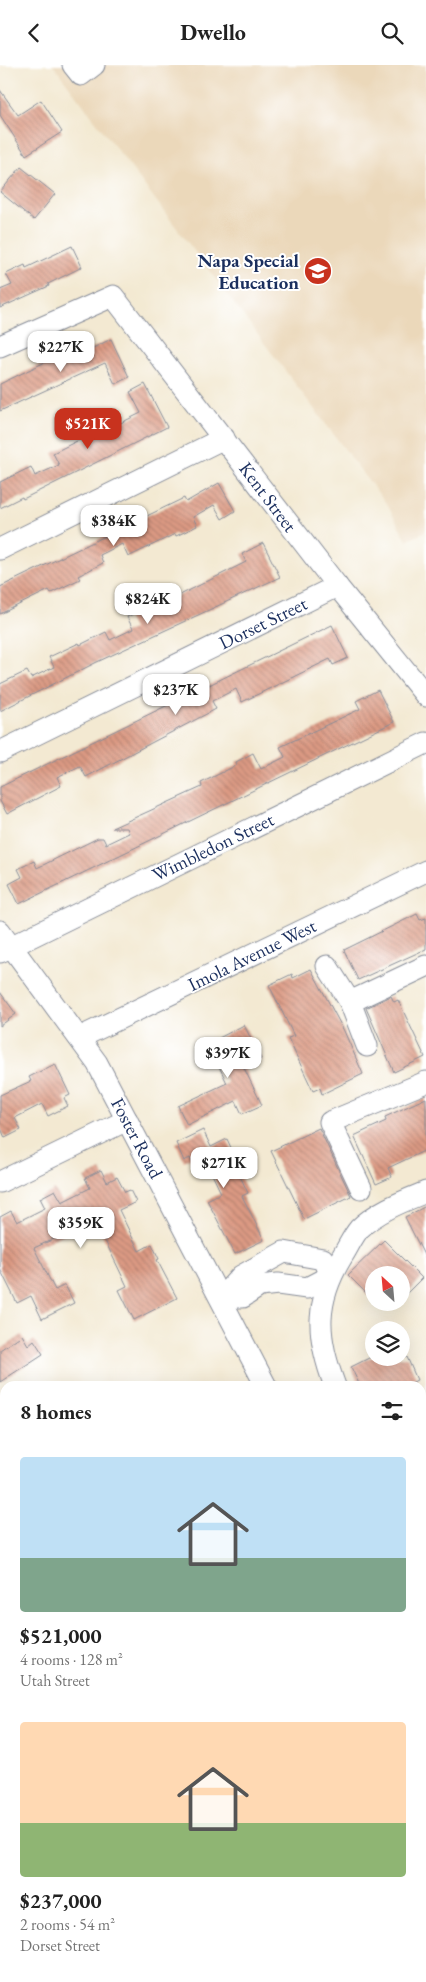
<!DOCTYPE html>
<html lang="en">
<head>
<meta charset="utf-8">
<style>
	body { margin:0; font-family:"EB Garamond",serif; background:#f6f6f6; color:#222; height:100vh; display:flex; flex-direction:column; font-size:19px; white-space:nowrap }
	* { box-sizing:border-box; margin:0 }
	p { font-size:16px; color:#767676 }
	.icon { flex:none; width:28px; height:28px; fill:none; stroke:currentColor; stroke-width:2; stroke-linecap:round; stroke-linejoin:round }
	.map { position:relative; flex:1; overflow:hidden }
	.panel { position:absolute; left:0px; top:1316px; width:426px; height:601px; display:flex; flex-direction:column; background:#fff; border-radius:15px 15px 0 0; box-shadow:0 5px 20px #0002 }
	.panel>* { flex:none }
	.needle { width:32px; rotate:334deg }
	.fabs { position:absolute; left:365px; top:1201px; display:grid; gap:10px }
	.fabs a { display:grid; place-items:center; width:45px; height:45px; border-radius:50%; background:#fff; box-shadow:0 5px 20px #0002; font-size:25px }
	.price { position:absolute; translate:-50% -42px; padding:0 11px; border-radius:10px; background:#fff; color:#222; font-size:16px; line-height:32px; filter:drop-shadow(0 1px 2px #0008) }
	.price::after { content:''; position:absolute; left:50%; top:30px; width:15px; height:11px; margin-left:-8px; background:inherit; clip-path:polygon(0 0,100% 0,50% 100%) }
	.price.on { background:#c8321e; color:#fff }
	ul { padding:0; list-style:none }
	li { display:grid; align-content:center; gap:10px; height:265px; padding:0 20px }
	li span { display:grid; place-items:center; height:155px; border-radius:5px; color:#555 }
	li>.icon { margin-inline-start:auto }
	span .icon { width:90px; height:90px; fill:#fffc; stroke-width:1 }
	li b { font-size:21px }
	h2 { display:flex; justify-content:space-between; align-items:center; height:60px; padding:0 20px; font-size:21px }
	header { display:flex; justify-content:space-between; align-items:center; height:65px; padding:0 20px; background:#fff; font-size:22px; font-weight:700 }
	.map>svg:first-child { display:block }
</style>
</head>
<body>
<header><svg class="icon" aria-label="back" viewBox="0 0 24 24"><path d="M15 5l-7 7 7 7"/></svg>Dwello<svg class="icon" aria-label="search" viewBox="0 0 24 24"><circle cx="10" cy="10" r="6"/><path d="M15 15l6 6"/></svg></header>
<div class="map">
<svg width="426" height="1917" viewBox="0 0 426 1917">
	<defs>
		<pattern id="building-back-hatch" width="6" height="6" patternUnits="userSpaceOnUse" patternTransform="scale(1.25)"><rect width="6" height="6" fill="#dc9a83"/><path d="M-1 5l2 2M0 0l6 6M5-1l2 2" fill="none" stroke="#b27e6e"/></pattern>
	</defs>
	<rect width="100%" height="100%" fill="#fff"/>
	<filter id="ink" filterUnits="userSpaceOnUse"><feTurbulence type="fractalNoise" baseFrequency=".02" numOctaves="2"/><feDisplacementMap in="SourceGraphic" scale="10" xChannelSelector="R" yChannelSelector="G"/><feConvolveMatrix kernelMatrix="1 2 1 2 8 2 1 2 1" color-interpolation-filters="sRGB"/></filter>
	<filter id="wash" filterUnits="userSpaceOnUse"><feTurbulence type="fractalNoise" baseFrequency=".0096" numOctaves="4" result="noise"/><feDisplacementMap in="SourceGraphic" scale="20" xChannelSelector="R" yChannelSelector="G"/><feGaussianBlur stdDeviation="1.12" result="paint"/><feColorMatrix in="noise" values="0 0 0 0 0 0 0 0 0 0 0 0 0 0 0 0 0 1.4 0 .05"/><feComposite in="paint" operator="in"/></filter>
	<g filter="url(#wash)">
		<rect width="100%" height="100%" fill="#f3e9d2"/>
		<!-- built -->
		<path fill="#ebd8ba" d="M53,0H426V466L407,476L388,441Z"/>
		<g id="blocks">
			<!-- building -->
			<g fill="url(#building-back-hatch)">
				<path d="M0,25L18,50L41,35L62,67L26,90L0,50Z"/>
				<path d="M21,102L55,129L34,155L0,127Z"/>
				<path d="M72,181L82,202L48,219L49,221L0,243V225L12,220L6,209L25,200L26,203Z"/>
				<path d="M111,274L129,312L115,319L105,298L0,346V319L68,286L71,294Z"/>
				<path d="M145,319L167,362L23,434L22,432L0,443V417L31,402L35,411L59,400L53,388L81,374L82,377L141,348L130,327Z"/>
				<path d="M219,418L235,446L222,454L214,440L193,452L197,461L176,471L175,469L128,492L122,479L100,490L103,498L78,511L80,514L51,528L49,525L0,549V522L184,433L186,437Z"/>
				<path d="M263,478L280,512L97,597L0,646V619L27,606L31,613L54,602L49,592L79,578L80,580L106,567L110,575L133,564L127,552L155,538L156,542L246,497L242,489Z"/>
				<path d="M332,560L348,593L333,600L330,594L242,637L236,624L212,636L216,644L86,712L80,701L57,712L61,721L7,749L0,736V722Z"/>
				<path d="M378,625L394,657L19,839L9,819L22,812L18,804L34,796L37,803L98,773H103L106,779L129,768L127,763H112L202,722L201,718L237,700L236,697L253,688L261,704L285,692L280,682L360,644L356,636Z"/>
				<path d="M417,849L420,855L426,853V884L358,915L344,885Z"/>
				<path d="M311,904L344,966L363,1009L322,1029L320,1023L313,1026L288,973L294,971L269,920L292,909L293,913Z"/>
				<path d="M0,927L16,949L0,961Z"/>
				<path d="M391,931L394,937L398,935L425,992L394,1007L366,943Z"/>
				<path d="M244,960L261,994L244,1003L262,1040L242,1049L236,1036L187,1060L178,1041L227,1018L212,987L223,981L219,973Z"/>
				<path d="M55,999L70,1030L64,1033L68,1041L48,1051L42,1039L15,1053L21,1065L5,1073L0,1061V1030L31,1016L29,1012Z"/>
				<path d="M426,1033V1085L388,1103L392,1112L376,1119L354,1071L386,1056L385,1052Z"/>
				<path d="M319,1063L351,1131L304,1154L271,1086Z"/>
				<path d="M203,1065L211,1082L227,1074L238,1098L241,1096L247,1108L240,1111L248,1128L242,1131L264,1175L235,1189L207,1135L221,1128L210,1105L199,1110L190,1093L184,1096L176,1078Z"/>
				<path d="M101,1105L107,1117L117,1112L125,1127L130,1125L136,1137L119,1145L139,1186L152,1179L159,1194L157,1195L177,1233L134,1255L119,1225L127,1221L95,1155L34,1183L55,1225L65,1220L74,1238L42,1254L31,1231L17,1238L0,1204V1152L11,1146L17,1157L45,1143L40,1133L55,1125L62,1137L90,1123L85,1113Z"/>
				<path d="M426,1141V1194L405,1152Z"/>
				<path d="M384,1175L422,1213L401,1234V1210H374V1236L348,1210Z"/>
				<path d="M22,1270L28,1280L34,1275L43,1289L0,1317V1285Z"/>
				<path d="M371,1292H407L417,1315L405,1321H360L351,1302Z"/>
			</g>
		</g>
	</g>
	<g filter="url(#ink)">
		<use href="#blocks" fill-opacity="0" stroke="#878c98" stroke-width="1"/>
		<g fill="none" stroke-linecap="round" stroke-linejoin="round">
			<defs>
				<g id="minor">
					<path d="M73,0L81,10L94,0"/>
					<path d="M0,281L113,231L337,521L426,631"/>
					<path d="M0,484L224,373"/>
					<path d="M0,687L337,521"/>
					<path d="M0,866L97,998L266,1321"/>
					<path d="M0,887L426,678"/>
					<path d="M327,901L350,937L367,981"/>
					<path d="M350,937L426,901"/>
					<path d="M79,973L426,806"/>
					<path d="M0,1117L127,1055"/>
					<path d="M361,1123L330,1057L426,1017"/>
					<path d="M222,1232L241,1211L284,1187L323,1194L330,1211"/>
					<path d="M222,1232H243L260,1221L278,1219L307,1223L330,1211"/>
					<path d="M335,1321C316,1271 314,1237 343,1190C348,1182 353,1171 359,1164C377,1146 404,1136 426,1127"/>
					<path d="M421,1391L426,1393"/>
					<path d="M421,1629L426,1639"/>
					<path d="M421,1836L426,1834"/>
					<path d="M182,1912L184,1917"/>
					<path d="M264,1912L268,1917"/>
				</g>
			</defs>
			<!-- minor casing -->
			<use href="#minor" stroke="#878c98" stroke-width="23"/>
			<!-- minor -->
			<use href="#minor" stroke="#fff" stroke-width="21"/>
		</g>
	</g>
	<!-- icons -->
	<defs>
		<symbol id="school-disc" viewBox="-11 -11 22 22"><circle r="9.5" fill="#c8321e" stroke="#fff"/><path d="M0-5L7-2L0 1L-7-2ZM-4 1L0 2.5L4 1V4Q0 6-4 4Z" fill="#fff"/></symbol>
	</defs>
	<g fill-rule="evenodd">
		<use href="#school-disc" x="302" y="190" width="32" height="32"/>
	</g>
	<g text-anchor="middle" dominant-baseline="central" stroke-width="4" stroke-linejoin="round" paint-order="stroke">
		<!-- poi labels -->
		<g font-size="19" font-weight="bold" fill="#1b2f5e" stroke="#fff" text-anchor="end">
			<text x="299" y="195">Napa Special<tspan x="299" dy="22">Education</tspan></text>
		</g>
		<!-- street labels -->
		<g font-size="19" fill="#1b2f5e" stroke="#fff">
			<text transform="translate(268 432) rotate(53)">Kent Street</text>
			<text transform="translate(263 558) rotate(-26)">Dorset Street</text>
			<text transform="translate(213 782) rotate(-26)">Wimbledon Street</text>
			<text transform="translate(252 890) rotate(-26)">Imola Avenue West</text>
			<text transform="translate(137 1073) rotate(62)">Foster Road</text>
		</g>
	</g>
</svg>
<div class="fabs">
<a><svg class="needle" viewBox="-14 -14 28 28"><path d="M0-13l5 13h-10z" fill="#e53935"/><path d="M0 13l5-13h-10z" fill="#767676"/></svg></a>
<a><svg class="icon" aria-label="layers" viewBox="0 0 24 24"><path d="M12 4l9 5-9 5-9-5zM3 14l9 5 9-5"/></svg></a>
</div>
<b class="price" style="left:61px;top:308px">$227K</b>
<b class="price on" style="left:88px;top:385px">$521K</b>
<b class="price" style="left:114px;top:482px">$384K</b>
<b class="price" style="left:148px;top:560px">$824K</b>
<b class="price" style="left:176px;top:651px">$237K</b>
<b class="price" style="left:228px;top:1014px">$397K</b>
<b class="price" style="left:224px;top:1124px">$271K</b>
<b class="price" style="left:81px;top:1184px">$359K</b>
<section class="panel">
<h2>8 homes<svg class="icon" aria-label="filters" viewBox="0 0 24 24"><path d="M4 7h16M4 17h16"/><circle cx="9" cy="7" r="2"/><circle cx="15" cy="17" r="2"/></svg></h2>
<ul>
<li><span style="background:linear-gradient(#bfe0f5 65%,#7fa58c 0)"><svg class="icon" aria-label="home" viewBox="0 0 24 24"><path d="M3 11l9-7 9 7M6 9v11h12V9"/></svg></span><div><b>$521,000</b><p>4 rooms · 128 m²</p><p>Utah Street</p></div></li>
<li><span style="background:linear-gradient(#ffd9b3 65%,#8fb573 0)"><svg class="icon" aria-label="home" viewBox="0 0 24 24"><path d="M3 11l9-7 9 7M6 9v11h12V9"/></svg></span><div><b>$237,000</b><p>2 rooms · 54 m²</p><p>Dorset Street</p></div></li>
</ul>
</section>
</div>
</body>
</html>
